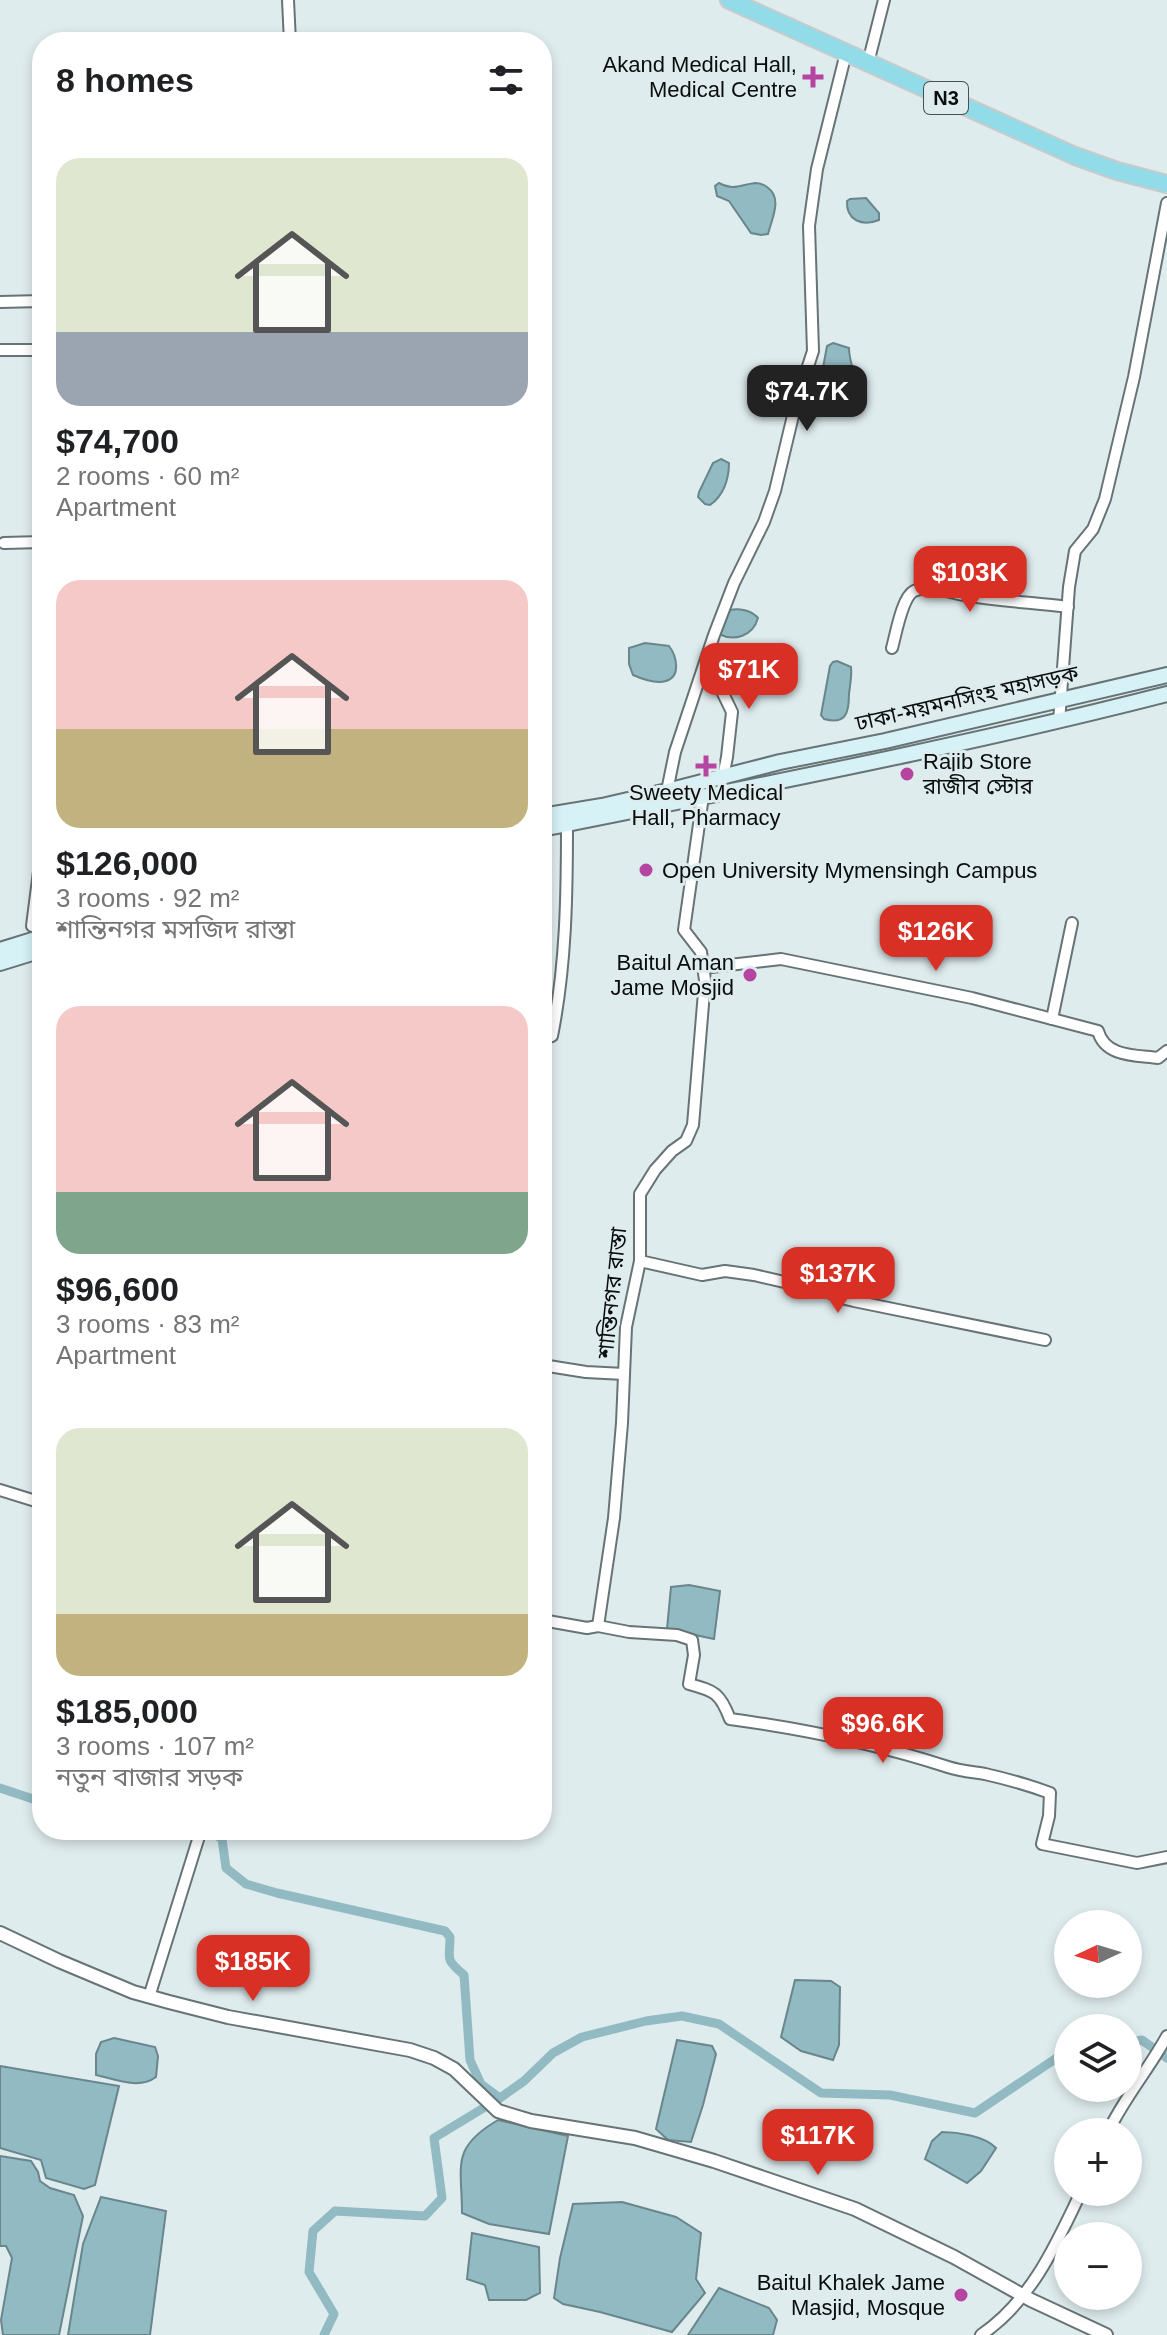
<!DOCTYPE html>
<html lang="en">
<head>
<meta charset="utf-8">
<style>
	body { margin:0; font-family:Arial,"Noto Sans Bengali",sans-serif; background:#f2f2f2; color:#202124; height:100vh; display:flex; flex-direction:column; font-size:30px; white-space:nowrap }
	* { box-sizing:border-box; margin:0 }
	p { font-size:26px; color:#757577 }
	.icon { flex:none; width:44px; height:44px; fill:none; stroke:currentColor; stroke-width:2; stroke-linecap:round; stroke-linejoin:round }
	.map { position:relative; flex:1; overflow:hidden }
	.drawer { position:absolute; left:32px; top:32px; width:520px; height:1808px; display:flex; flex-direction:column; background:#fff; border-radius:32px; box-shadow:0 4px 12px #0003 }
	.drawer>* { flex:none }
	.needle { width:52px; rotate:266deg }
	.controls { position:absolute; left:1054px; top:1910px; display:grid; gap:16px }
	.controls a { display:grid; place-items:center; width:88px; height:88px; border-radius:50%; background:#fff; box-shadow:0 4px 12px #0003; font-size:40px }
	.price { position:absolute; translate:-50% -68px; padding:0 18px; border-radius:16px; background:#d93025; color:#fff; font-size:26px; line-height:52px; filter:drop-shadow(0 2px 4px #0008) }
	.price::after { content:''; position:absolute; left:50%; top:48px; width:24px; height:18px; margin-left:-12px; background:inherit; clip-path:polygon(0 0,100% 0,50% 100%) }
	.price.active { background:#222; color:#fff }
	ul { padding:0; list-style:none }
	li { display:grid; align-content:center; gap:16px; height:424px; padding:0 24px }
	li span { display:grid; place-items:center; height:248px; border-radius:24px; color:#555 }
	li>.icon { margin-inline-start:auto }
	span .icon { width:144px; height:144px; fill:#fffc; stroke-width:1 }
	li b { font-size:34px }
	h2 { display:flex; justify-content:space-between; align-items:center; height:96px; padding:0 24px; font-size:34px }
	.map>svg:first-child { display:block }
</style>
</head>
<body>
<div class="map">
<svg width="1167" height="2335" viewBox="0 0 1167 2335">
	<rect width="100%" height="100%" fill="#dfecee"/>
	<!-- water -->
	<g fill="#92bac2" stroke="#69868c" stroke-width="2">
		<path d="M719,183C735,191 739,185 755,183C760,183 763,184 767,187C783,198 772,218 768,234L761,235L751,233L729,201L717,196L715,186Z"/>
		<path d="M866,198L879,213V220C862,227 846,220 847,201L850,199Z"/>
		<path d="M833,343L849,348C849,364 858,376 854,391C844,395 829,391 820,384L827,346Z"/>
		<path d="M721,459L729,463C729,480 723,496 710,505L705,504L698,497L699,492L713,463Z"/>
		<path d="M730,610C739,608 751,610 758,618C753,636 734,642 719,634L725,615Z"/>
		<path d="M645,643L669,646C676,655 682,676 666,681C656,684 642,679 633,675L629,664V648Z"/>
		<path d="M837,661L851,667C852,676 850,685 849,694C849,713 846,725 824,719L821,715L830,666L833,662Z"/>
		<path d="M689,1585L720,1591L714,1639L667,1629L671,1587Z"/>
		<path d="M795,1980L831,1981L840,1987L839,2045L833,2060L801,2051L781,2037Z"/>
		<path d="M114,2038L155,2047L158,2056L156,2077C139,2090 115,2079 96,2075V2054L101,2042Z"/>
		<path d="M677,2040L712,2046L716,2054L703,2105L691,2142L668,2140L656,2129Z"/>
		<path d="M0,2066L119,2086L95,2185L84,2189L46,2178L41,2160L0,2148Z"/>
		<path d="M498,2120L568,2136L549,2234L489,2224L462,2213C462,2166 450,2148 498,2120Z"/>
		<path d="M942,2132C957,2132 985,2136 996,2148L981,2171L967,2183L925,2159L932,2141Z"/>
		<path d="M0,2156L31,2161L38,2172L40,2181L50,2188L74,2195L83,2216L59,2335H3L1,2320L12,2258L6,2246H0Z"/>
		<path d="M101,2197L166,2211L150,2335H68L83,2244Z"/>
		<path d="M622,2202L676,2217L701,2233L696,2279L705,2293L672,2332L600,2312L563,2304L554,2298L560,2258L573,2204Z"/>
		<path d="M472,2233L539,2247L540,2293L526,2300H489L485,2285L467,2279Z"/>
		<path d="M719,2288L769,2308L777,2320L773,2335H688Z"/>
	</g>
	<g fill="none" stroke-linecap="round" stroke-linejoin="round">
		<!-- canal -->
		<g stroke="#92bac2" stroke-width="9">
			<path d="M0,1788L42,1802"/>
			<path d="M188,1830L212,1833L222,1839L226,1868L246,1884L277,1893L445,1931L450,1937C450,1960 444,1958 464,1975L470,2060L481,2084L500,2098"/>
			<path d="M1128,2043L1142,2040L1167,2058"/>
			<path d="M324,2335L334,2314L309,2272L313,2231L335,2211L425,2216L442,2198L434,2138L500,2098L524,2081L553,2053L582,2037L646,2021L682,2016L719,2024L821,2093L890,2095L975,2113L1061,2055L1068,2054"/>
		</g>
		<defs>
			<g id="minor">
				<path d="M288,0L290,42"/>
				<path d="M868,63L884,0"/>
				<path d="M0,302L42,301"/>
				<path d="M0,350H42"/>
				<path d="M4,543L42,542"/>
				<path d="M892,648C896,634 902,597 914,591C929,584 954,594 969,596C1002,601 1035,603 1068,607"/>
				<path d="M709,652L716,679L732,712L727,757L723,777"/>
				<path d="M1059,722L1069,587L1075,551L1093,529L1105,499L1134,377L1167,203"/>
				<path d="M667,791L675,752L714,635L734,583L764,522L775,491L796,403L813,351L809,226L817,169L846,53"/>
				<path d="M32,926L42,848"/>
				<path d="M703,968L781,959L972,998L1098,1031C1105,1057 1135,1055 1158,1058L1167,1051"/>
				<path d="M1052,1019L1072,923"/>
				<path d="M542,1039L552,1036C566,966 567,895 567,824"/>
				<path d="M640,1261L702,1275L725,1271L754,1275L806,1287L820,1288L841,1298L854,1301L1045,1340"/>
				<path d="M542,1365L586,1372L624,1374"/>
				<path d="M0,1490L42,1503"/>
				<path d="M542,1620L587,1628L598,1626L629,1632L677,1635L692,1640L694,1655L689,1684C715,1691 720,1693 730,1719C804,1729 877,1744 948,1767C960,1771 973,1772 985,1774C1007,1779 1029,1785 1050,1793L1049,1816L1042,1844L1137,1863L1167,1857"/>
				<path d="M598,1626L614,1518L622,1423L626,1327L640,1261V1194L655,1170L672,1151L686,1141L693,1125L705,980L701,952L684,930L703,796"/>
				<path d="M149,1997L201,1830"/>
				<path d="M1108,2132C1124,2098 1149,2069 1167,2036"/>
				<path d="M981,2335C1031,2301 1056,2245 1081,2192"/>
			</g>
			<path id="tertiary" d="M0,1933L59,1961L133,1992L169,2002L228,2017L410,2050L434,2058L454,2069L498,2111L531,2121L635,2138L714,2161L855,2209L954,2257L1031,2300L1106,2335"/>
			<g id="secondary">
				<path d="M542,816L602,806L667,791L780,762L885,741L1167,675"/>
				<path d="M542,829C751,787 960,747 1167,694"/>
				<path d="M0,950L42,937"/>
				<path d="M0,963L42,950"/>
			</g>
			<path id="trunk" d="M729,0L1075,156L1117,171L1167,184"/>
		</defs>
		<!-- minor casing -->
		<use href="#minor" stroke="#677375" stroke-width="14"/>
		<!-- tertiary casing -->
		<use href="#tertiary" stroke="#677375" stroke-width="16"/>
		<!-- secondary casing -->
		<use href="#secondary" stroke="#677375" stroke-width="18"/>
		<!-- trunk casing -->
		<use href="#trunk" stroke="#c9caca" stroke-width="20"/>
		<!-- minor -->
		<use href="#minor" stroke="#fff" stroke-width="10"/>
		<!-- tertiary -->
		<use href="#tertiary" stroke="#fff" stroke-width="12"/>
		<!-- secondary -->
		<use href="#secondary" stroke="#d6f2f7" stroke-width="14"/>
		<!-- trunk -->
		<use href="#trunk" stroke="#92dcea" stroke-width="16"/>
	</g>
	<!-- markers -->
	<g fill="#b645a1" stroke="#dfecee" stroke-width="3">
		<path d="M809 65h8v8h8v8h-8v8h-8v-8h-8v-8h8z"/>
		<path d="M702 754h8v8h8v8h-8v8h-8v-8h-8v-8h8z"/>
		<circle cx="907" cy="774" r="8"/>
		<circle cx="646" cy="870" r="8"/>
		<circle cx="750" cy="975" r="8"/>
		<circle cx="961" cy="2295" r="8"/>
	</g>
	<g text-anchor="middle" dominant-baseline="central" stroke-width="6" stroke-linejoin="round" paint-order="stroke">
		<!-- shield labels -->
		<rect fill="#dfecee" stroke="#495051" stroke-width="2" x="924" y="82" width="44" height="32" rx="6"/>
		<g font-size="20" font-weight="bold" fill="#090d0e">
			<text x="946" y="98">N3</text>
		</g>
		<!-- poi labels -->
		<g font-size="22" fill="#090d0e" stroke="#dfecee" text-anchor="end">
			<text x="797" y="64">Akand Medical Hall,<tspan x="797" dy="25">Medical Centre</tspan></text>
			<text x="923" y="761" text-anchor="start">Rajib Store<tspan x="923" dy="25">রাজীব স্টোর</tspan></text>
			<text x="706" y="792" text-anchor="middle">Sweety Medical<tspan x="706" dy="25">Hall, Pharmacy</tspan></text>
			<text x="662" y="870" text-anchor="start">Open University Mymensingh Campus</text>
			<text x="734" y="962">Baitul Aman<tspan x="734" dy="25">Jame Mosjid</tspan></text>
			<text x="945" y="2282">Baitul Khalek Jame<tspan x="945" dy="25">Masjid, Mosque</tspan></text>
		</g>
		<!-- street labels -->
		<g font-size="22" fill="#090d0e" stroke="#dfecee">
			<text transform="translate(967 698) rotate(-13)">ঢাকা-ময়মনসিংহ মহাসড়ক</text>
			<text transform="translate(612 1293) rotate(-84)">শান্তিনগর রাস্তা</text>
		</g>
	</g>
</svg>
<div class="controls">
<a><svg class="needle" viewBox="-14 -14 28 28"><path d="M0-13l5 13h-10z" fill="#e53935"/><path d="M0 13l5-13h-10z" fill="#757577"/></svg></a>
<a><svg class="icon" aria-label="layers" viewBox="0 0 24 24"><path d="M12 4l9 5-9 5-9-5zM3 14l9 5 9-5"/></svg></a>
<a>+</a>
<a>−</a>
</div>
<b class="price active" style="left:807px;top:433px">$74.7K</b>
<b class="price" style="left:970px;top:614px">$103K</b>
<b class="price" style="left:749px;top:711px">$71K</b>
<b class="price" style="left:936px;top:973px">$126K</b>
<b class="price" style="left:838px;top:1315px">$137K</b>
<b class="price" style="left:883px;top:1765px">$96.6K</b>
<b class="price" style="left:253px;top:2003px">$185K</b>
<b class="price" style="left:818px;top:2177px">$117K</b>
<section class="drawer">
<h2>8 homes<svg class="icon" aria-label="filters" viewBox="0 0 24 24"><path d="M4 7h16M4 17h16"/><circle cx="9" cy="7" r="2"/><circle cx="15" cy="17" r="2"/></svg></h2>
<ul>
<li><span style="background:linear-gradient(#dfe7d0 70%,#9aa5b1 0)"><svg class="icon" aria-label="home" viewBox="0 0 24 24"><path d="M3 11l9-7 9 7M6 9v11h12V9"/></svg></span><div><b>$74,700</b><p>2 rooms · 60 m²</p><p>Apartment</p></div></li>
<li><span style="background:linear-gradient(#f6c9c9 60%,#c2b280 0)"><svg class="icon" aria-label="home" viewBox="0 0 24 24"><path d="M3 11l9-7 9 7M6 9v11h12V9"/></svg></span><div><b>$126,000</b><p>3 rooms · 92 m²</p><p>শান্তিনগর মসজিদ রাস্তা</p></div></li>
<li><span style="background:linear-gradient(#f6c9c9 75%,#7fa58c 0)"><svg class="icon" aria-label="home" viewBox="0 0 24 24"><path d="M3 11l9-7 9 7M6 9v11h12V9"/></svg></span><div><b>$96,600</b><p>3 rooms · 83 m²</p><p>Apartment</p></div></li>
<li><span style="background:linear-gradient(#dfe7d0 75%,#c2b280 0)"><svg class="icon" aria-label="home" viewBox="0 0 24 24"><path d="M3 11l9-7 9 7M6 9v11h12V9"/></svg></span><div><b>$185,000</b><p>3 rooms · 107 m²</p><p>নতুন বাজার সড়ক</p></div></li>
</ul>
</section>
</div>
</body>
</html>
